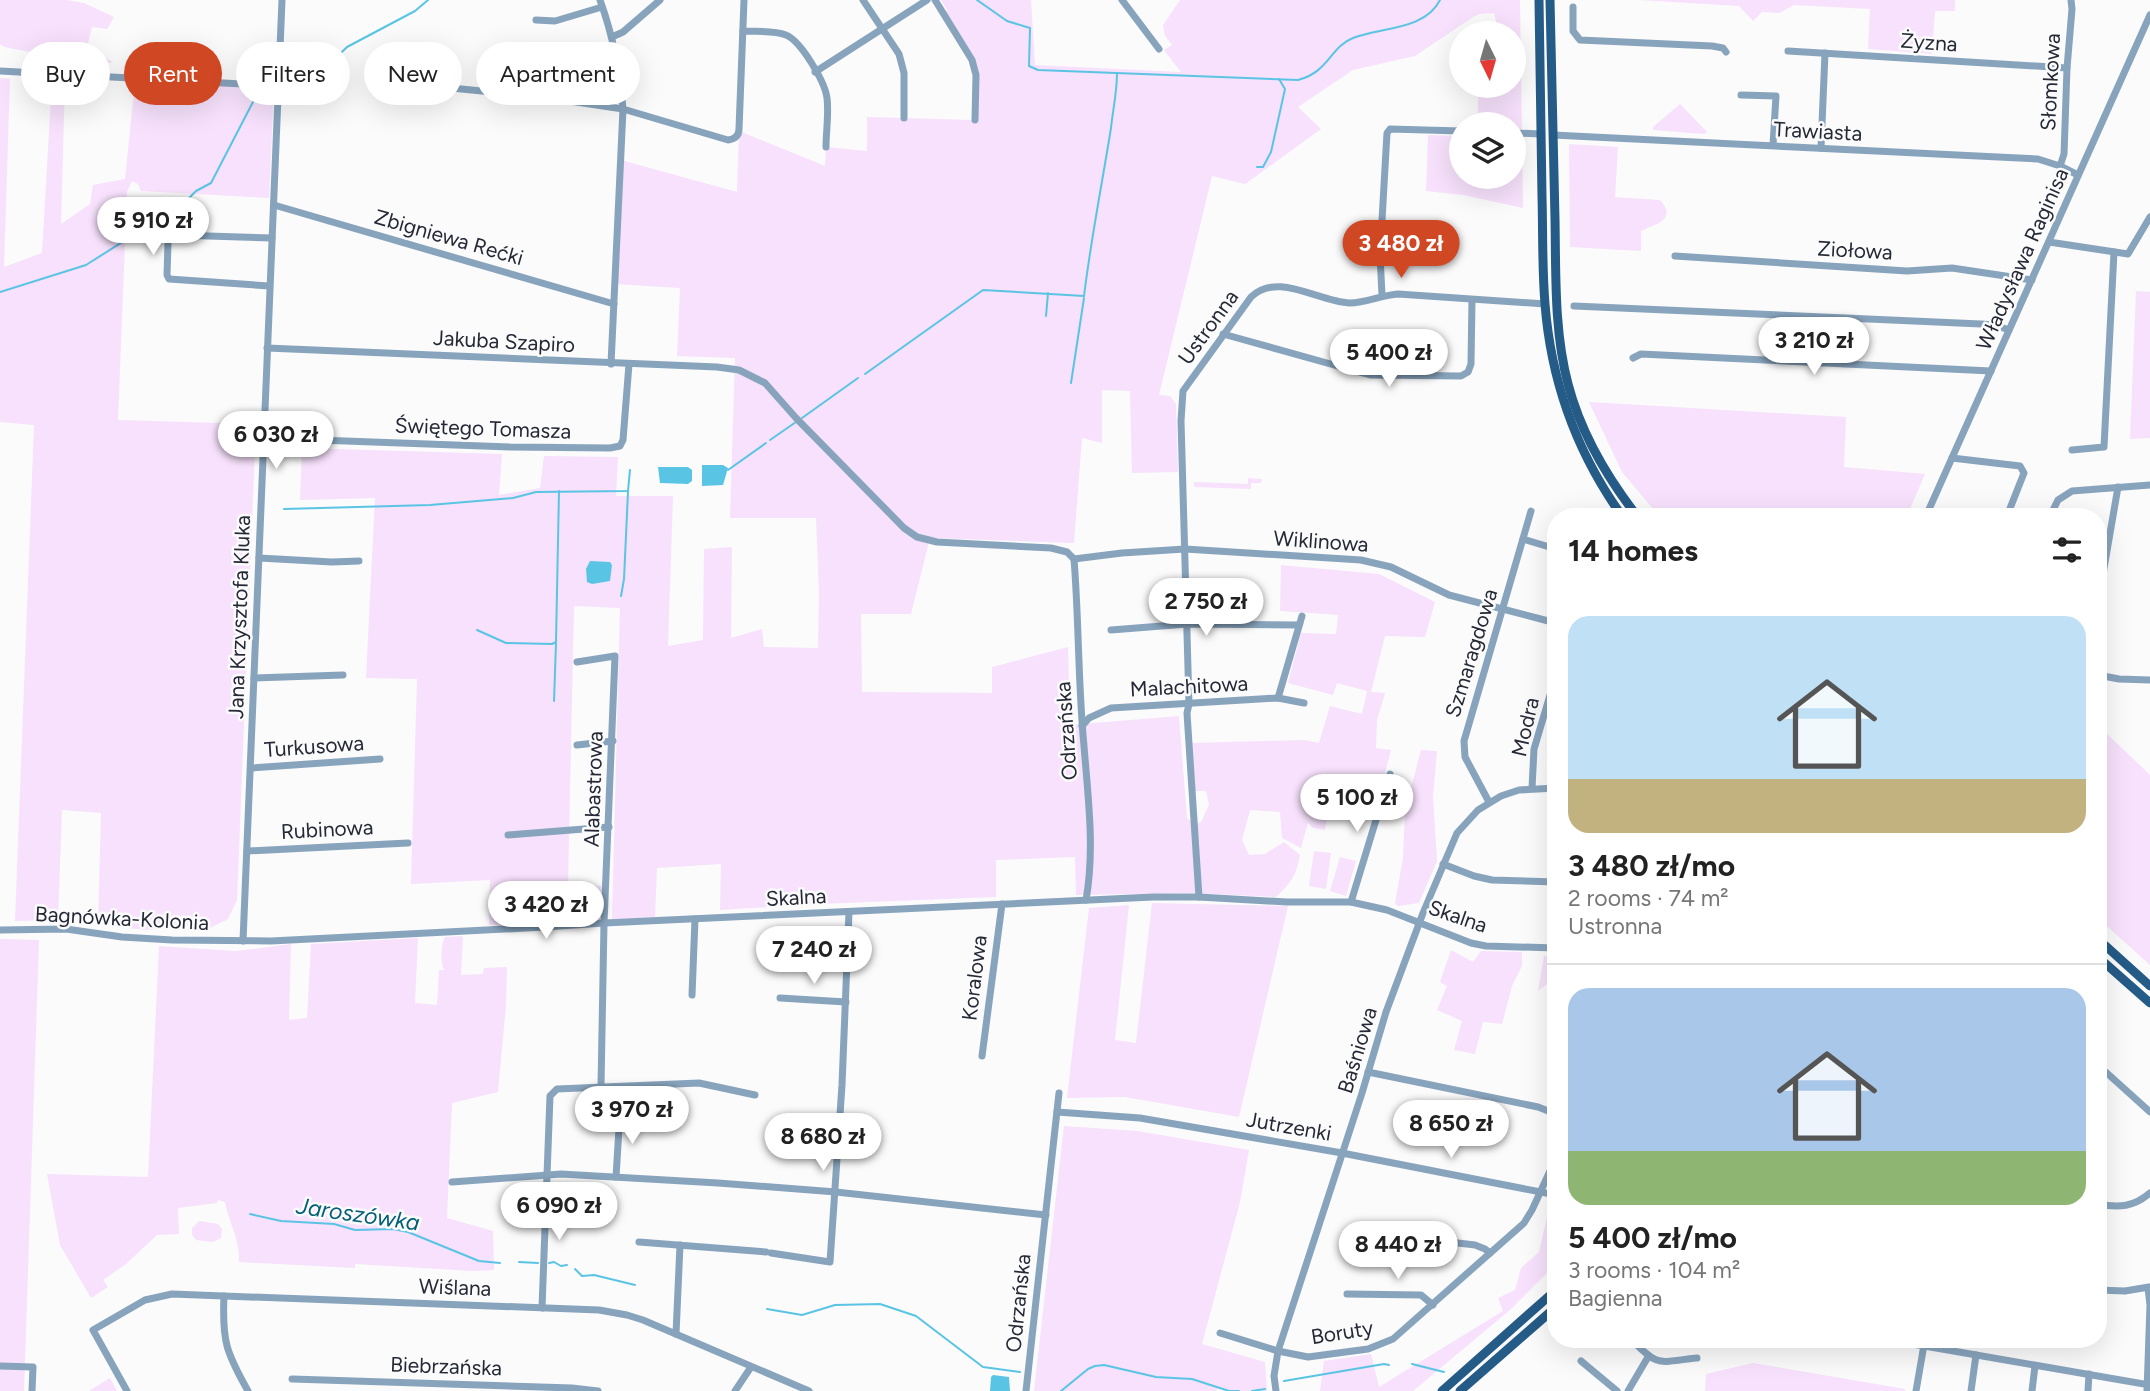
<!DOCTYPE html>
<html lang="en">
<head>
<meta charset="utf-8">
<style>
	body { margin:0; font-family:Figtree,sans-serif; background:#f6f6f6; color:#222; height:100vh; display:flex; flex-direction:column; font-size:26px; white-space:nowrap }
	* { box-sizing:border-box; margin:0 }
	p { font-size:23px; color:#767676 }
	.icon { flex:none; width:38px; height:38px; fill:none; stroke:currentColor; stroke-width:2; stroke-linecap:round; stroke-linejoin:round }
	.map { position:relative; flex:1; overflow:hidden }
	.drawer { position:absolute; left:1547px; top:508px; width:560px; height:840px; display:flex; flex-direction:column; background:#fff; border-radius:28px; box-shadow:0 7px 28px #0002 }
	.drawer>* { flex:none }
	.guide { position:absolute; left:21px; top:42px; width:665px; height:63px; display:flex; gap:14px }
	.needle { width:46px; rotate:175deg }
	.controls { position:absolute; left:1449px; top:21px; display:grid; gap:14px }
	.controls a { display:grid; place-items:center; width:77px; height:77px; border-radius:50%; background:#fff; box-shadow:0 7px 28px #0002; font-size:35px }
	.price { position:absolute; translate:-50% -60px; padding:0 16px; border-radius:24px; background:#fff; color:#222; font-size:23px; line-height:46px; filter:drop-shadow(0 2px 4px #0008) }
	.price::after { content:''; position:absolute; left:50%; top:42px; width:21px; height:16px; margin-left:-10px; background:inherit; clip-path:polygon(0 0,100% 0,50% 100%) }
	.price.on { background:#d04724; color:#fff }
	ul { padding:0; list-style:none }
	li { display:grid; align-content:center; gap:14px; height:371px; padding:0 21px }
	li+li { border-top:2px solid #e0e0e0 }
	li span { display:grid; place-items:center; height:217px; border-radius:21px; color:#555 }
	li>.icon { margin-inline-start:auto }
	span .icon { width:126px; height:126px; fill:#fffc; stroke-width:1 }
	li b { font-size:30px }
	h2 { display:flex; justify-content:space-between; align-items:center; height:84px; padding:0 21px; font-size:30px }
	.tag { padding:0 24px; border-radius:32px; background:#fff; box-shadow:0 7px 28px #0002; font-size:24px; line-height:63px }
	.tag.on { background:#d04724; color:#fff }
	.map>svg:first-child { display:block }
</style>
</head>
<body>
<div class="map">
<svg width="2150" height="1391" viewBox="0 0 2150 1391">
	<rect width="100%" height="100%" fill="#fbfbfb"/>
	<!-- green -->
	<g fill="#f7e1fc">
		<path d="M0,0H67L84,3L114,17L107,29L92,27L87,48L113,62L100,65L4,47L0,44Z"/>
		<path d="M941,0H1031L1035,65L1181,72L1164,50L1172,45L1165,36L1163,25L1180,0H1520L1523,208L1463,195L1426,191L1428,135L1461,136V177H1514V124H1478V86H1514V33H1492L1498,30L1494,13L1480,14L1473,17L1415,56L1353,70L1298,107L1321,129L1245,184L1212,176L1159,395L1170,396L1176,404L1178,472L1132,473L1130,391L1102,390V443L1082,438L1074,543L930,538L911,614H861L862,692L992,693V667L1068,647L1070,725L1179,716L1187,818L1194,824L1201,822L1209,805L1206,791H1195L1192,743L1304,740L1319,743L1330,706L1362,714L1367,691L1337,683L1333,695L1288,683L1301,633L1336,634L1338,615L1280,611L1281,565L1379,574L1435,602L1425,637L1385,636L1371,692L1385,693L1377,720L1376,748L1391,750L1378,800L1332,788L1325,830L1313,828L1308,823L1301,848L1282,838L1280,812L1250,810L1242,840L1249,855L1265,854L1284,842L1300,855C1296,876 1291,883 1276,897L1190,893L1076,895L1075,857L996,860V897L818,904L720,910L721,864L657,868L655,917L612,919L620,608L574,606L568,884L601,886L600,920L489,925L490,880L411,884L417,679L366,678L375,498L300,500L302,448L502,454L499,495L540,488L544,456L618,457L616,496H673L668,646L703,640L704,549L732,547L731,638L762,629L764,647L818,648L819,592L816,518H730L735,358L677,356L680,288L615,284L621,160L737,192L739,131L825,166L826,147L867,151V117L975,120L976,75L944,15L947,10Z"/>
		<path d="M1639,0H1955V11H1935L1932,54L1868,49L1870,9L1794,5L1779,13L1762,12L1753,21L1739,6Z"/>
		<path d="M0,78L10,79L4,267L42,253L52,80L65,81L61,224L90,204L93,185L125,179L135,82L274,87L269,198L141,191L138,184L132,181L127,192L118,420L256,424L237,900L228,919L208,929L177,924L150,930L125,928L98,924L101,813L62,810L58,920L15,921L34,425L0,422Z"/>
		<path d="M1680,104L1707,132L1704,134L1653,130V127Z"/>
		<path d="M1569,144L1618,147L1615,197L1660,200C1678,220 1655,224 1641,231V251L1570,247Z"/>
		<path d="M2136,291L2150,292V438L2130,439Z"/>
		<path d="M1589,402L1846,417L1844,467L1925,474L1907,516H1659L1622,472Z"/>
		<path d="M1248,478L1262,479L1261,483H1251V489L1194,487V482L1248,484Z"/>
		<path d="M2098,722L2104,731L2150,775V965L2098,918Z"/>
		<path d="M1421,750L1437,751L1433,796L1437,861L1419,903L1398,906L1395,903L1403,858L1405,811Z"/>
		<path d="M1314,851L1331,853L1326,889L1309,886Z"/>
		<path d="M1340,857L1356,861L1346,896L1330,891Z"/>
		<path d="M1152,903L1288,906L1239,1117L1125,1097L1067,1098L1089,908L1129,905L1115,1040L1136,1043Z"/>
		<path d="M463,936L461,975L483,974L484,968L507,967L506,1005L498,1092L452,1103L447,1218L493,1231L494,1270L473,1271L355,1264V1268L239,1262C240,1238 229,1224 225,1202L218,1200L217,1203L178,1208L179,1234L157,1235L126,1264L103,1280L108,1287L91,1298L60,1245L47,1174L148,1177L159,946L235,951L291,944L289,1020L307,1018L311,944L418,938L415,1003L437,1005L439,970H444C440,961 441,945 445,937Z"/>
		<path d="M0,939L39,940L24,1391H0Z"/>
		<path d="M1451,950L1473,962L1481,951L1522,952V966L1512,986L1502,1024L1483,1022L1475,1054L1454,1050L1462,1021L1437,1010L1447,986L1440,982Z"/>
		<path d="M1544,956H1556V982H1550L1538,991Z"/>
		<path d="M1064,1126L1137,1131L1249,1150L1240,1202L1202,1344L1265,1362L1267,1391H1226L1220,1387L1216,1391H1034Z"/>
		<path d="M1549,1208H1556V1264L1511,1309L1413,1391H1320L1324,1361L1371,1354L1379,1387L1503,1311L1498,1298L1515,1290L1521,1268L1539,1252Z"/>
		<path d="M199,1221L218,1224L222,1229L221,1238L213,1242L196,1240L192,1235V1228Z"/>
		<path d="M1753,1363L1905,1389V1391H1705L1706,1374Z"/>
		<path d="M110,1378L117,1391H89Z"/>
	</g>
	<!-- water -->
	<g fill="#5ac4e5">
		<path d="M702,465H723L728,468L723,485L702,486Z"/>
		<path d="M658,467H688L692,470V481L688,484L660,483Z"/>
		<path d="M590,561L610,562L612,565L610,581L592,584L587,582L586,569Z"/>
		<path d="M993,1375L1009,1377L1010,1391H990L991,1377Z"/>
	</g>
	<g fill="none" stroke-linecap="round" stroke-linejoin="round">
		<!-- stream -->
		<g stroke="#5ac4e5" stroke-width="2">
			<path d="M977,0L1007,21L1030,28L1029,66L1038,70L1298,80C1329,72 1330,47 1353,38C1382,27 1425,30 1440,0"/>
			<path d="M282,92L297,91L304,89L347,47L415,11L428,0"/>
			<path d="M1257,167H1263L1271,152L1285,89L1279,79"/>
			<path d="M0,292L86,265L184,203L196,191L211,183L254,100C261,93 262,90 273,92"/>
			<path d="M1046,316L1048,293"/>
			<path d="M865,374L983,290L1084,296C1091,239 1102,184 1111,128C1113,109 1117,92 1117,73"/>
			<path d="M1071,383L1084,298"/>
			<path d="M802,418L858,378"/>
			<path d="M770,440L796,422"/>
			<path d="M728,470L766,443"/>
			<path d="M284,509L430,505L513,498L536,492L628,491L630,470"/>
			<path d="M621,596L624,579L628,492"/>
			<path d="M477,630L506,643L552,644L556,642L559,491"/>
			<path d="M554,701L556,643"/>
			<path d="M250,1214L281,1221L334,1224L355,1230L393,1229L408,1232L479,1261L500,1263"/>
			<path d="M519,1262L538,1263"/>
			<path d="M549,1263L554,1262L561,1266L567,1265"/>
			<path d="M575,1269L582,1276L594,1275L635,1285"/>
			<path d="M767,1309L802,1315L835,1305L880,1304L916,1316L983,1367L1020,1372"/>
			<path d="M1412,1364L1444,1372"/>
			<path d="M1284,1381L1384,1364L1389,1365"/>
			<path d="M1061,1391L1088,1369L1095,1366L1104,1365L1156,1377L1192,1379L1229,1391H1239"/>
			<path d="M1252,1391L1265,1389"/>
		</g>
		<!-- minor -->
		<g stroke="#88a4bd" stroke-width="7">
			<path d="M600,0C613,36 620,71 623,109L611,364"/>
			<path d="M863,0L899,54L904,73V118"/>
			<path d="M935,0L972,60L976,75L975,120"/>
			<path d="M1122,0L1159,49"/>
			<path d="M1573,7V31L1580,40L1712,46L1723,48L1726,52"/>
			<path d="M536,20L555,21L602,7"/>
			<path d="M743,31C756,32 773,30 786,35C801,41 825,82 827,98C829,113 826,132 826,147"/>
			<path d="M612,37L623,32L660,0"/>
			<path d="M1788,51L2067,68"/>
			<path d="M0,71L279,86"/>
			<path d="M815,72L927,0"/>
			<path d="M451,88L543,97L623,109L728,140C735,139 739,136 739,129L744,0"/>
			<path d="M1741,95L1776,96L1773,145"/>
			<path d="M1514,133L1541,134"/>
			<path d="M1553,135L2038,159L2060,166L2078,175"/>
			<path d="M1821,148L1825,53"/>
			<path d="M2060,166L2064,154L2067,68L2072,9L2071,0"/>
			<path d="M274,205L614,304"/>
			<path d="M2049,242L2128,254L2150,217"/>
			<path d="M1675,256L1907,271L1952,268L2032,280"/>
			<path d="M269,286L169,279L167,275L168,243L170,238L176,235L272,238"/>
			<path d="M1382,295L1380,255L1387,133L1390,129L1461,131"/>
			<path d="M1574,306L1981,324L1995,325L2009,330"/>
			<path d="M1223,334L1370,375L1461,376L1468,372L1471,364L1472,300"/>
			<path d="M267,348L717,367L739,370L765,383L796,418L904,528L917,537L937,542L1051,548L1067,552L1074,559"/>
			<path d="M1633,358L1641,354L1991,371"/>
			<path d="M263,438L510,447L610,448L620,446L623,440L629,364"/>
			<path d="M2072,450L2104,447L2114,252"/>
			<path d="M1952,458L2020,466L2024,473L2007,516"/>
			<path d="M1926,516L2150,15"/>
			<path d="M2050,516L2058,500L2072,491L2150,485"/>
			<path d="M1523,539L1556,549"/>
			<path d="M259,558L332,562L359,561"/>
			<path d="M1074,559L1122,553L1185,549L1361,560L1391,567L1449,595L1556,623"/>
			<path d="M1074,559C1079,621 1078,684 1084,746C1088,797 1095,849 1086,900"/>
			<path d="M2098,603L2118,487"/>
			<path d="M1111,630L1187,624L1299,625"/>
			<path d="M577,662L615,656L604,923L601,1086"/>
			<path d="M2098,675L2119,679L2150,680"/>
			<path d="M254,678L343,675"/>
			<path d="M1278,698L1302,616"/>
			<path d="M1082,726L1089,718L1111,708L1278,698L1304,703"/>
			<path d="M577,745L613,741"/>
			<path d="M251,768L380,759"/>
			<path d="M1532,788L1534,749L1556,675"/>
			<path d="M1489,802L1465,757L1464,741L1531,511"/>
			<path d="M508,835L609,827"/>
			<path d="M247,851L408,843"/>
			<path d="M1443,864L1474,876L1492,880L1556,882"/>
			<path d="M1199,897L1187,713L1189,704L1181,421L1183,391L1251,297C1278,271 1318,302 1350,303C1366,303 1382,295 1398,294L1545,304"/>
			<path d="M1351,902L1390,774"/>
			<path d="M0,930L66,929L122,937L172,940L271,941L545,927L604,923L1153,897H1199L1287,902H1351L1387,910L1471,943L1486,946L1556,948"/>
			<path d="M243,941L282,0"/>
			<path d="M692,995L695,919"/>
			<path d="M780,998L846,1002"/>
			<path d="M982,1056L1002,904"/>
			<path d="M2098,1065L2150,1112"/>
			<path d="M1368,1072L1538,1107L1556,1114"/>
			<path d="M1057,1112L1140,1118L1342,1153L1556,1195"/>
			<path d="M616,1177L620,1112"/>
			<path d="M452,1182L561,1174L718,1183L836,1192L1046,1215"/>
			<path d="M2098,1204C2119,1208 2134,1207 2150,1193"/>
			<path d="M1363,1232L1475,1245L1485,1249L1490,1253"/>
			<path d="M639,1242L766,1252"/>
			<path d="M771,1253L830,1262L842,1085L849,912"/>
			<path d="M2098,1290L2125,1291L2149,1287"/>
			<path d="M1347,1294L1421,1295L1433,1305"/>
			<path d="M224,1296C222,1341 226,1352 248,1391"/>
			<path d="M542,1308L550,1096L557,1089L699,1083L755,1095"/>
			<path d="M1220,1333L1278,1351L1308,1357L1368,1349L1393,1339L1524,1223L1532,1210L1556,1158"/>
			<path d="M676,1334L680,1245"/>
			<path d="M1631,1339C1659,1368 1658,1362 1697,1358"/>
			<path d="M1884,1339L2150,1385"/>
			<path d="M1581,1361L1617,1391"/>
			<path d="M0,1366L33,1367L32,1391"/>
			<path d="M292,1379L572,1388L598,1391"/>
			<path d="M127,1391L93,1330L145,1300L172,1294L599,1310L627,1315L643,1320L809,1391"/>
			<path d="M735,1391L751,1367"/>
			<path d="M1026,1391L1059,1093"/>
			<path d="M1276,1391L1274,1376L1278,1351L1362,1093L1386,1012L1423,913L1457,833L1478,810L1501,796L1519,790L1556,788"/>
			<path d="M1628,1391L1648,1357"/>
			<path d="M1916,1391L1925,1339"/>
			<path d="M1971,1391L1976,1355"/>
			<path d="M2032,1391L2035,1366"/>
			<path d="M2088,1391L2089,1374"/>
			<path d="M2147,1391L2150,1305L2148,1288"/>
		</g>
		<!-- major -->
		<g stroke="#255b87" stroke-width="9">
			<path d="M1539,0C1540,66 1541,131 1542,197C1543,232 1542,268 1545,304C1551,381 1577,453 1622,516"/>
			<path d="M1550,0C1551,73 1553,146 1555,219C1556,274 1554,331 1568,384C1581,434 1606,476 1637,516"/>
			<path d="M2098,939L2150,986"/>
			<path d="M2098,957L2150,1003"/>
			<path d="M1442,1391L1556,1290"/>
			<path d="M1460,1391L1556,1307"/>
		</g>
	</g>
	<g text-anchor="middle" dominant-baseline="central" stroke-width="5" stroke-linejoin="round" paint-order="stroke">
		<!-- street labels -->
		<g font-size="21" fill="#252936" stroke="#fbfbfb">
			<text transform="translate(1929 42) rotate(4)">Żyzna</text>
			<text transform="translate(2050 82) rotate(-87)">Słomkowa</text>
			<text transform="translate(1818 131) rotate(3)">Trawiasta</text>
			<text transform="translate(449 237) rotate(16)">Zbigniewa Rećki</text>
			<text transform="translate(1855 250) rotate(3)">Ziołowa</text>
			<text transform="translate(2022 259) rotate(-66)">Władysława Raginisa</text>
			<text transform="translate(1208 327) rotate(-54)">Ustronna</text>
			<text transform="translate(504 341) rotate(3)">Jakuba Szapiro</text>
			<text transform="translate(483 428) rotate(2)">Świętego Tomasza</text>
			<text transform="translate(1321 541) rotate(4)">Wiklinowa</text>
			<text transform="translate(239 617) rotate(-88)">Jana Krzysztofa Kluka</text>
			<text transform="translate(1471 653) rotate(-73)">Szmaragdowa</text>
			<text transform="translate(1189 686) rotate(-3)">Malachitowa</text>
			<text transform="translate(1525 727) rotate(-77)">Modra</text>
			<text transform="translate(1066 731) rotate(-94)">Odrzańska</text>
			<text transform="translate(314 746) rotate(-4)">Turkusowa</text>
			<text transform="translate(593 789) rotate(-88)">Alabastrowa</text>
			<text transform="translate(327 829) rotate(-3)">Rubinowa</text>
			<text transform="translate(796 897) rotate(-3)">Skalna</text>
			<text transform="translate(1458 916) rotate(19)">Skalna</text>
			<text transform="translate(122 918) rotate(3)">Bagnówka-Kolonia</text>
			<text transform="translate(974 978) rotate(-83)">Koralowa</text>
			<text transform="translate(1357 1050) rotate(-73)">Baśniowa</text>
			<text transform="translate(1289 1126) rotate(10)">Jutrzenki</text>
			<text transform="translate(455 1287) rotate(2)">Wiślana</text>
			<text transform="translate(1018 1303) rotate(-84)">Odrzańska</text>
			<text transform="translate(1342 1332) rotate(-9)">Boruty</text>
			<text transform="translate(446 1366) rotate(2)">Biebrzańska</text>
		</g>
		<!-- water labels -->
		<g font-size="23" font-style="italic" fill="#025f76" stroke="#fbfbfb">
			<text transform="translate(358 1214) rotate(8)">Jaroszówka</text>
		</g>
	</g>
</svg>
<div class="controls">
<a><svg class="needle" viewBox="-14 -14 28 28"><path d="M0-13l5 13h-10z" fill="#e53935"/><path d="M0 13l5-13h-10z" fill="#767676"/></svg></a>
<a><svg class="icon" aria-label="layers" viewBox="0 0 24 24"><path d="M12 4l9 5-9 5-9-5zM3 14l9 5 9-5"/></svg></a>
</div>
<b class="price" style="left:153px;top:257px">5 910 zł</b>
<b class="price on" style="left:1401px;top:280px">3 480 zł</b>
<b class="price" style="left:1814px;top:377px">3 210 zł</b>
<b class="price" style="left:1389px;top:389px">5 400 zł</b>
<b class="price" style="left:276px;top:471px">6 030 zł</b>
<b class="price" style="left:1206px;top:638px">2 750 zł</b>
<b class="price" style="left:1357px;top:834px">5 100 zł</b>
<b class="price" style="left:546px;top:941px">3 420 zł</b>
<b class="price" style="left:814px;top:986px">7 240 zł</b>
<b class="price" style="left:632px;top:1146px">3 970 zł</b>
<b class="price" style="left:1451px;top:1160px">8 650 zł</b>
<b class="price" style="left:823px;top:1173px">8 680 zł</b>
<b class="price" style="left:559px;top:1242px">6 090 zł</b>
<b class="price" style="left:1398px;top:1281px">8 440 zł</b>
<div class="guide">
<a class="tag">Buy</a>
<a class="tag on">Rent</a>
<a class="tag">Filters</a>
<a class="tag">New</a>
<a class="tag">Apartment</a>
</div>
<section class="drawer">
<h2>14 homes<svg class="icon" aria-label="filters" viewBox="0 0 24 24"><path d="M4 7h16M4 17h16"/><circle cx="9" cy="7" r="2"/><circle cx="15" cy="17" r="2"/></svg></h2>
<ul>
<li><span style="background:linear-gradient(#bfe0f5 75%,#c2b280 0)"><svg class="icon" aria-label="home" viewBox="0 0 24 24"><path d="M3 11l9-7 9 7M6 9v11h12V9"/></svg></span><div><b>3 480 zł/mo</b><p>2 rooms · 74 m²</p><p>Ustronna</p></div></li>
<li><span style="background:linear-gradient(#a9c7e8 75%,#8fb573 0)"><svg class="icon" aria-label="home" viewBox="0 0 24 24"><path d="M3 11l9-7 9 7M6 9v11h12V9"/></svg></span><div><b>5 400 zł/mo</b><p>3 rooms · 104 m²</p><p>Bagienna</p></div></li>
</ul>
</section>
</div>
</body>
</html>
